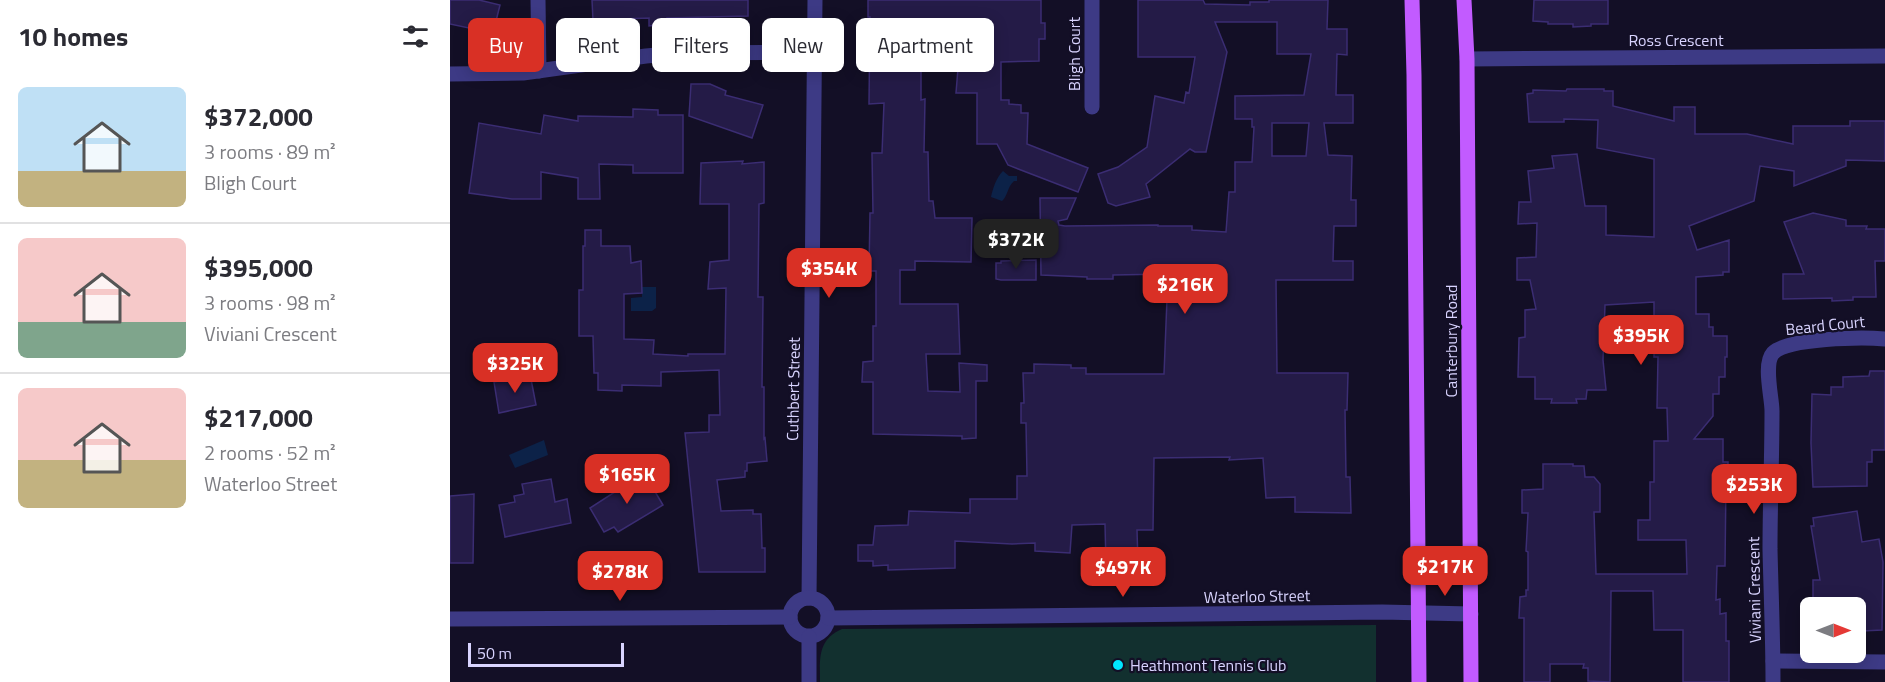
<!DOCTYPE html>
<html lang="en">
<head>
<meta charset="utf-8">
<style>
	body { margin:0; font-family:"Titillium Web",sans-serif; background:#f2f2f3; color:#2b2b33; height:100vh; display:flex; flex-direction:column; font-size:22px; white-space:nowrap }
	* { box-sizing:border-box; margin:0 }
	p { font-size:20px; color:#7c7c81 }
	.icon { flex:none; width:33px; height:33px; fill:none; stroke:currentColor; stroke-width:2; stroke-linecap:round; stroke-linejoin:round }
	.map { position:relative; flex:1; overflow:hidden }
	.panel { display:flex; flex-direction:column; background:#fff; width:450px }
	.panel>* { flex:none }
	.hud { position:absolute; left:18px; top:18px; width:570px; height:54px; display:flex; gap:12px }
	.needle { width:39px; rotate:90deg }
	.buttons { position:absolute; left:1350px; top:597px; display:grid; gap:12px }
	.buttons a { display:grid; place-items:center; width:66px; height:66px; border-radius:9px; background:#fff; box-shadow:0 3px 15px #0003; font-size:30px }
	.scale { position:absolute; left:18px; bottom:15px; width:156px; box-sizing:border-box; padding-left:6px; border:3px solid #d9d4ff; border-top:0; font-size:16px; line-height:21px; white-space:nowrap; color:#d9d4ff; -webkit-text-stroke:4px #130f26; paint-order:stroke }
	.price { position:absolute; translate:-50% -51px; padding:0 14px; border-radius:12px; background:#d93025; color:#fff; font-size:20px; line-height:39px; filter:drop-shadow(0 2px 3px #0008) }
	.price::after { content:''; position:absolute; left:50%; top:36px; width:18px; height:14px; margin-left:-9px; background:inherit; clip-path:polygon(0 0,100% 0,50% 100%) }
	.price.current { background:#222; color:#fff }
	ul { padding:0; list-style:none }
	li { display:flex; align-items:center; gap:18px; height:150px; padding:0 18px }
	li+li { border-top:2px solid #e1e1e2 }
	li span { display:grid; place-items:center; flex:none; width:168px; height:120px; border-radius:9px; color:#555 }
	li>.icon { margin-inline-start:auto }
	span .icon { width:72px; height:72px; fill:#fffc; stroke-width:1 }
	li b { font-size:26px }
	h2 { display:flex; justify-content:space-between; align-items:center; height:72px; padding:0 18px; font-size:26px }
	.chip { padding:0 21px; border-radius:9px; background:#fff; box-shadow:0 3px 15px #0003; font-size:21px; line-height:54px }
	.chip.current { background:#d93025; color:#fff }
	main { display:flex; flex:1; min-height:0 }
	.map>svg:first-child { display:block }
</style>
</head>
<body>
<main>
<section class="panel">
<h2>10 homes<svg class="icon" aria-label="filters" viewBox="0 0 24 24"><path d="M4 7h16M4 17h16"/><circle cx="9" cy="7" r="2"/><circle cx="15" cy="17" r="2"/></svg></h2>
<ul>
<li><span style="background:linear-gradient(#bfe0f5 70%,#c2b280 0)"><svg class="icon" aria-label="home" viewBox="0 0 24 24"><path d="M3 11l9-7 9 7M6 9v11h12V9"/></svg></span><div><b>$372,000</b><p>3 rooms · 89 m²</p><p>Bligh Court</p></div></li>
<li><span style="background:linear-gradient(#f6c9c9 70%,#7fa58c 0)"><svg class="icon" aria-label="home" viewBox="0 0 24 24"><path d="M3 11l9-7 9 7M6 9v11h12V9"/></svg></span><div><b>$395,000</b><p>3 rooms · 98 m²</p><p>Viviani Crescent</p></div></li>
<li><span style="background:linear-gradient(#f6c9c9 60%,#c2b280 0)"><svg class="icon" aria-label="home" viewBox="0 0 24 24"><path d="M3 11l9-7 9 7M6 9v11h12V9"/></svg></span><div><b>$217,000</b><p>2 rooms · 52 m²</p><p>Waterloo Street</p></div></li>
</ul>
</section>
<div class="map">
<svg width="1435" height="682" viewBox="0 0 1435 682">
	<rect width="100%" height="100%" fill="#130f26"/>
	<!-- green -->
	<path fill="#12302f" d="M926,625V682H370C370,659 367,640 392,629Z"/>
	<!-- water -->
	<g fill="#0c2248">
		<path d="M553,171L559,176H567V181H564C557,187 558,196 552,201L541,197C543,188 546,178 553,171Z"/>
		<path d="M192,287H206V308L202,311H181V298L192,297Z"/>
		<path d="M94,440L98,455L65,468L59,455Z"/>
	</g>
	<!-- building -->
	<g fill="#241b47" stroke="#3b2d73" stroke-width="1.5" fill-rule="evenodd">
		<path d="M0,0H29L50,5L40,45L22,40L24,29L0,24Z"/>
		<path d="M142,0H298V16L217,18V24L199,26V18L143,20Z"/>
		<path d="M418,0H591V23H595V39H589V61L551,62V100H559V104L571,105V113H578L577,144L638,168L628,192L558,165L547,144H527V93H506L510,44L471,43V100L475,99L474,152H478L479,201H483L485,218H522L521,262L465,261V270H450V304H508L510,354H476L478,391L510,392L509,363L537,365V381H526V438L512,439V436L423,434V382H412L413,362L423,361V326H426V271H419L420,213H423L422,153H432L434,103L419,104L420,17H418Z"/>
		<path d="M688,0H753L755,4L800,5V2H819V0H878L877,29H897V55L887,54L886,95H903V123H874L878,155L902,156L901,200H906V226H884L883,261H903V280H826L827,373H898L897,410H895L896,477H900L901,513L845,512V497L816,498L813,458L779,460L780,457L704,458L703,530H687L688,563L680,564L679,570L664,571L663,565H656L655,524L622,525L620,553L585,551V543L562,544L505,541V568L438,570V565L423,566V561H408V545H423L425,526L458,525L459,511L520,513V499H567V476H577L576,423H571V403H574L573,373H584V364L621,365V368H636V374H714L718,274L663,275V279H637V277L591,275L590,198H626L617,219L608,221L609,225L615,226L708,225V226H742V230L776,232L779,192H785V162H802L804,127H802V119H785V96L854,95L861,54H827V22H765L777,52L756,152H745L740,149L696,184L700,197L666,206L658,203L648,174L668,167L697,147L705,96L734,103L736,92L739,93L745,57H688ZM822,123H859L856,156H822Z"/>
		<path d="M1084,0H1158V24H1141V26L1123,27V24H1098V22L1083,21Z"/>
		<path d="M241,84H260L276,91L275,95L313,105L302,138L239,116Z"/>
		<path d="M1117,89H1154V91H1163V106L1224,121V107H1245V134H1297L1343,144V126H1400V121H1435V161L1396,160V166L1344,186V171L1310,166L1304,201L1239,226L1247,250L1279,240V272H1273V275L1246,277V314H1259V327H1263V336H1277V357H1275V377H1269V394H1263V416L1244,439H1273V462H1278V480H1276L1275,566H1267L1266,600L1270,599V614L1276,613V641H1279V682H1233V630H1204L1203,591H1161L1160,682L1138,681V668H1133L1134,664H1100V682H1074V618H1069L1070,597L1076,596V590H1078V552L1076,551L1078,513H1072V490L1093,489V464H1123V466H1134L1135,477H1144L1150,484V512H1144L1146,574H1237L1236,540H1188V520H1200V482H1204V441H1218L1217,408H1207L1208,357H1204V302L1155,305L1153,360L1156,390H1137L1136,399H1126L1127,403H1101L1102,399H1085V377H1068L1069,338L1075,337V310L1086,309L1080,280H1067V258L1086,257L1087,223L1068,224L1069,202H1081L1078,171L1104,168L1102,156L1127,154L1135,206H1156V235L1204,237V159L1147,148L1148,120L1114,119V122H1079L1077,94L1083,93V90L1116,91Z"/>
		<path d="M183,109L208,110V115H233V173H183V165L149,164L150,199H128V178L91,172V199H62L19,193L29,123L91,134L94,115L128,121V116L183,117Z"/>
		<path d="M293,161L292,164L314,162V203L309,204L308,297H313L312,387H314V439L315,438L317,461L297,463V471H295V477L267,480L271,511L303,510V514H311L312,548H315V572H249L235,433L259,432V415H270L269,370L211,372V386L172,385V391L148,390V373H144L143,336H129V290H133V246H135V230H151V246H180L181,263L191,261L192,293L174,294V339L204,340L203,354L238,356V354H275L276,288L258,289L260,262L279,260V204H250L251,163Z"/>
		<path d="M1363,213L1396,220V226H1417L1416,229H1435V261H1425L1426,297H1403V300L1382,301V298L1333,299V274H1354L1334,222Z"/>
		<path d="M586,260V280H551L546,279V263H551V261Z"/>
		<path d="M1420,371H1435V450H1422V462H1417V486L1363,487L1361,443L1362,394L1381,395V387H1393V377L1419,376Z"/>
		<path d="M80,374L86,405L49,413L44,382Z"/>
		<path d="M194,473L213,505L168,532L164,527L154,532L140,508Z"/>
		<path d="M101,479L105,502L117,499L121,523L55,537L49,505L65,502L64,496L74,494L72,484Z"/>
		<path d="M24,494L23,563H0V496Z"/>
		<path d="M1407,511L1412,542L1429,539L1433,562L1432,630L1412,631L1411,625H1406V608H1363V580H1370L1361,526H1364L1363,518Z"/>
	</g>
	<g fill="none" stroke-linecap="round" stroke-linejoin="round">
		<!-- street -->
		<g stroke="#3d3a85" stroke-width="15">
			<path d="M88,0L89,71"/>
			<path d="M642,0V107"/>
			<path d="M1017,59L1435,56"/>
			<path d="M0,74L73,73L196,56L228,53L366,52"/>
			<path d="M359,598L365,0"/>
			<circle cx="359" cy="617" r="19"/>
			<path d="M378,618L932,612L1021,614"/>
			<path d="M0,619L340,617"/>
			<path d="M359,637V682"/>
			<path d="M1323,661L1435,662"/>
			<path d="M1323,682C1323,638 1321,593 1320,549C1320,503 1322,457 1322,411C1322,397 1313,364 1323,353C1338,338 1412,337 1435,339"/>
		</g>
		<!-- primary -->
		<g stroke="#c25bff" stroke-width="15">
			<path d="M962,0L964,75L969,682"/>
			<path d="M1014,0L1017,59L1021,682"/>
		</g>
	</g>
	<!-- markers -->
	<circle fill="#00e5ff" stroke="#130f26" stroke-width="2" cx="668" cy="665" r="6"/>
	<g text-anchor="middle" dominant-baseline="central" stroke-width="4.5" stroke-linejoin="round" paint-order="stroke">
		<!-- street labels -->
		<g font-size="16" fill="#d9d4ff" stroke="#130f26">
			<text x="1226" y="40">Ross Crescent</text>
			<text transform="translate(624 54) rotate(-90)">Bligh Court</text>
			<text transform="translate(1375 325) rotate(-6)">Beard Court</text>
			<text transform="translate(1001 341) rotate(-90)">Canterbury Road</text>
			<text transform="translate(343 389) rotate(-89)">Cuthbert Street</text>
			<text transform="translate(1304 590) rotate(-91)">Viviani Crescent</text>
			<text transform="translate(807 596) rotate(-1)">Waterloo Street</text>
		</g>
		<!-- poi labels -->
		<g font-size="16" fill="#d9d4ff" stroke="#130f26" text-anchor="start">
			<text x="680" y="665">Heathmont Tennis Club</text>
		</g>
	</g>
</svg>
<div class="buttons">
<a><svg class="needle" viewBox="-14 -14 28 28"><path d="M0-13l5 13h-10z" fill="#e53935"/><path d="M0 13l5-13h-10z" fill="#7c7c81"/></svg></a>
</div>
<div class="scale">50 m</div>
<b class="price current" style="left:566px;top:270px">$372K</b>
<b class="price" style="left:379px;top:299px">$354K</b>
<b class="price" style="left:735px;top:315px">$216K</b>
<b class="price" style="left:1191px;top:366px">$395K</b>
<b class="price" style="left:65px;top:394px">$325K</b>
<b class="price" style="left:177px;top:505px">$165K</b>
<b class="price" style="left:1304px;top:515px">$253K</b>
<b class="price" style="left:995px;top:597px">$217K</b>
<b class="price" style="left:673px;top:598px">$497K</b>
<b class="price" style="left:170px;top:602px">$278K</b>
<div class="hud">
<a class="chip current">Buy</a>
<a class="chip">Rent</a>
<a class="chip">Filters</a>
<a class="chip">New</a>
<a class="chip">Apartment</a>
</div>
</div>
</main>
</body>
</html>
